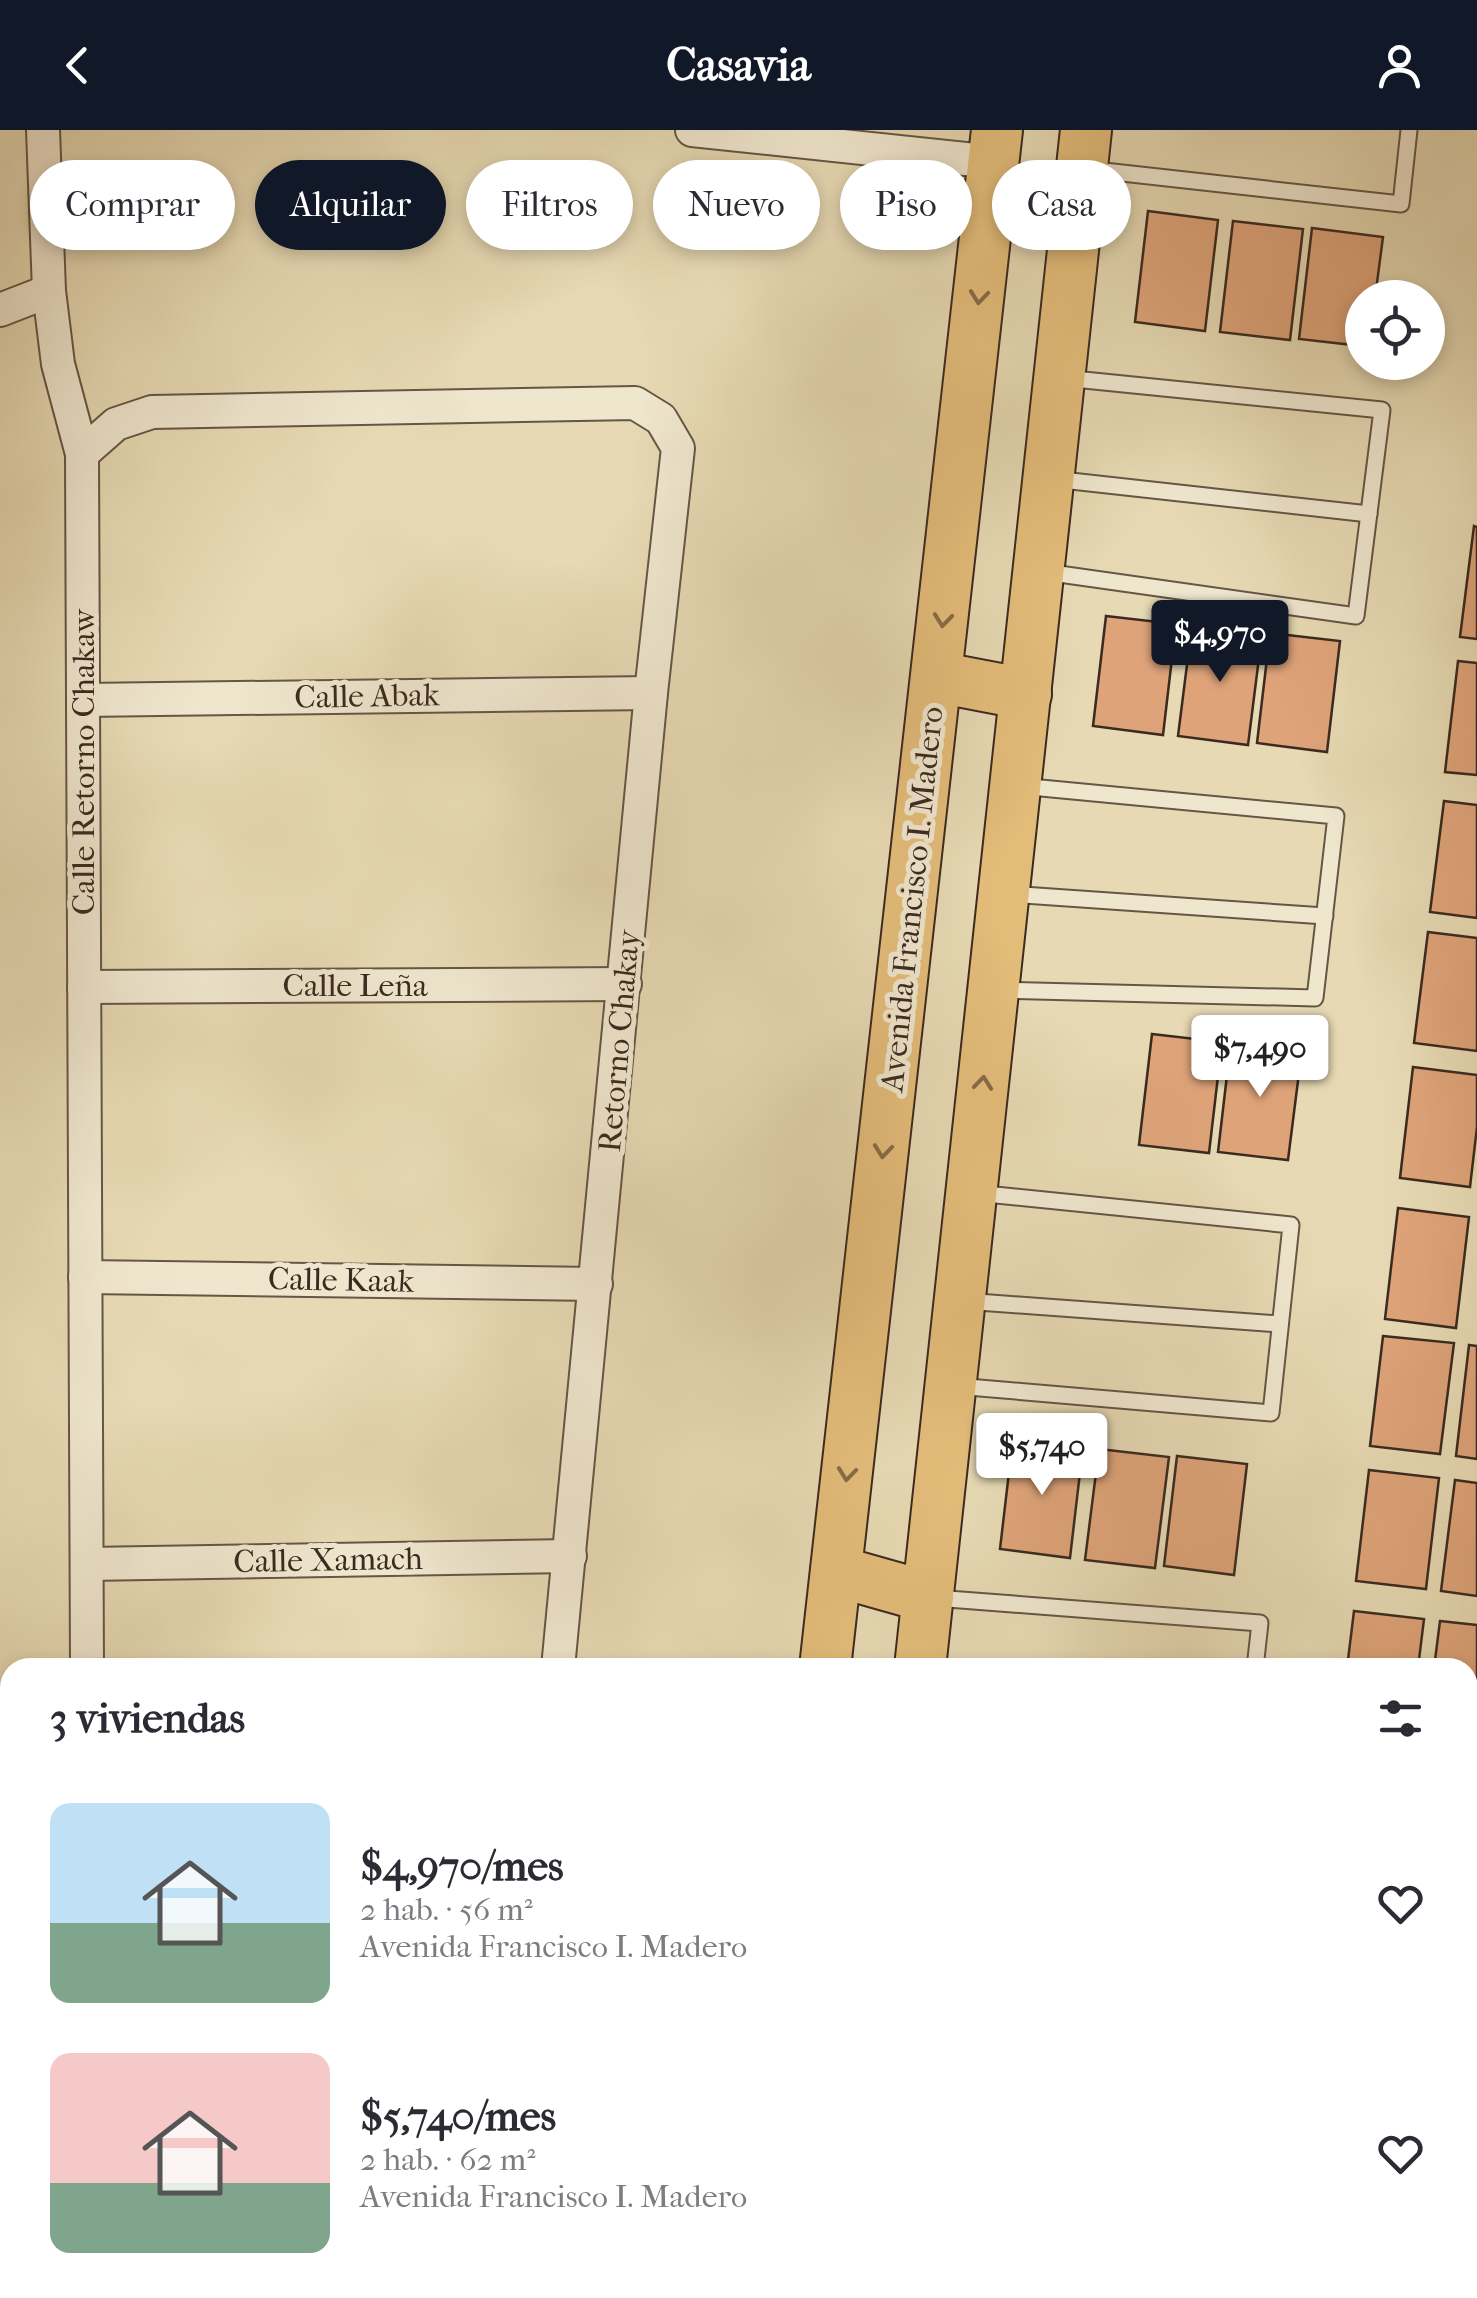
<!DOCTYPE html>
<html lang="es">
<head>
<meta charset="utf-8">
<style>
	body { margin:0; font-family:"IM FELL French Canon",serif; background:#f7f7f7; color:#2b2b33; height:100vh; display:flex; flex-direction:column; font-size:38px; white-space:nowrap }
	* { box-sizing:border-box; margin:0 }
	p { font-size:32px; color:#7c7c81 }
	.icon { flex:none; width:55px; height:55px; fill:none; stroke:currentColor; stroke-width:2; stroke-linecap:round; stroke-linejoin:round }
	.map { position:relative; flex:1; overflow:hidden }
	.side { position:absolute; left:0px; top:1528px; width:1478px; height:642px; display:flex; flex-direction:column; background:#fff; border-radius:30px 30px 0 0; box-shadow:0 5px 15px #0003 }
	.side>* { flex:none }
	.guide { position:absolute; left:30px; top:30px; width:1418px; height:90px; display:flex; gap:20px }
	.buttons { position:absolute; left:1345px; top:150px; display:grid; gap:20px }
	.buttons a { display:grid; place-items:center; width:100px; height:100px; border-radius:50%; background:#fff; box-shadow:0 5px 15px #0003; font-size:50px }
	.price { position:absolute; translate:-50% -85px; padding:0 22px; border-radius:10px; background:#fff; color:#222; font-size:32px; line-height:65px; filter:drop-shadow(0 2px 5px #0008) }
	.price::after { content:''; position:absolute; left:50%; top:60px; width:30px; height:22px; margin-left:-15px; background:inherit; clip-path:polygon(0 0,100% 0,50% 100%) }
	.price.active { background:#111827; color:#fff }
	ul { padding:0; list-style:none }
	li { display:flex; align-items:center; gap:30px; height:250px; padding:0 50px }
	li span { display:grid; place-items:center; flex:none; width:280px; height:200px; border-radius:20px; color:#555 }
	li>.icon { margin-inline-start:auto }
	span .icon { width:120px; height:120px; fill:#fffc; stroke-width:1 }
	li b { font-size:42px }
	h2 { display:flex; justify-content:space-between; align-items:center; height:120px; padding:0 50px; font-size:42px }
	.tag { padding:0 35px; border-radius:45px; background:#fff; box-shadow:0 5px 15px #0003; font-size:35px; line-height:90px }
	.tag.active { background:#111827; color:#fff }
	header { display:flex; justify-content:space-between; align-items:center; height:130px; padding:0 50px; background:#111827; color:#fff; font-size:45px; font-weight:700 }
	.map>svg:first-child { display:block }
</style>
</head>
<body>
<header><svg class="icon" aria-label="back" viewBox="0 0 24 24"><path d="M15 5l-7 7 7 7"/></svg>Casavia<svg class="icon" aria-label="person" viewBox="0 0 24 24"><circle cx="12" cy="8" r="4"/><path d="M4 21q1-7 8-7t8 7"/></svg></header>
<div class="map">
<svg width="1477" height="2168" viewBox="0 0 1477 2168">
	<rect width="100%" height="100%" fill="#e6d9b3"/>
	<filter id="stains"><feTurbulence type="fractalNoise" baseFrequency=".002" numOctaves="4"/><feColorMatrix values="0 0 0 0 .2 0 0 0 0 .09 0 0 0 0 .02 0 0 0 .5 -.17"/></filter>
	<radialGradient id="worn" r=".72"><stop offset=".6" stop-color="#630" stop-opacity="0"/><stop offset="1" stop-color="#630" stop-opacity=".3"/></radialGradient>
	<!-- building -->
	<g fill="#dea379" stroke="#3b2a20" stroke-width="2.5">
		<path d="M1148,81L1218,90L1205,201L1135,192Z"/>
		<path d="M1233,91L1303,99L1290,210L1220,202Z"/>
		<path d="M1312,98L1383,107L1375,168H1362V216L1299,209Z"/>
		<path d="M1474,396L1477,397V509L1460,507Z"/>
		<path d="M1106,486L1176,494L1163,605L1093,596Z"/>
		<path d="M1192,495L1262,504L1248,615L1178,606Z"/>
		<path d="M1270,503L1340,511L1327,622L1257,613Z"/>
		<path d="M1458,531L1477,533V645L1445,642Z"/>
		<path d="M1444,671L1477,675V788L1430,782Z"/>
		<path d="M1428,802L1477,808V921L1414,913Z"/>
		<path d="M1152,904L1222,912L1209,1023L1139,1015Z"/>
		<path d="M1231,911L1302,919L1288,1030L1218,1022Z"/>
		<path d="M1413,937L1477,945V997L1470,1057L1400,1048Z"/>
		<path d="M1398,1078L1469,1087L1456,1198L1385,1189Z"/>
		<path d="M1383,1206L1454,1213L1440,1324L1370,1316Z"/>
		<path d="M1469,1215L1477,1216V1329L1456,1326Z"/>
		<path d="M1013,1308L1083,1317L1070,1428L1000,1419Z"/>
		<path d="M1099,1319L1169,1327L1155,1438L1085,1430Z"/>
		<path d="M1177,1326L1247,1334L1234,1445L1164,1436Z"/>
		<path d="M1369,1340L1439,1348L1426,1459L1356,1451Z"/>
		<path d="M1455,1350L1477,1353V1466L1441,1461Z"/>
		<path d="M1354,1481L1424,1489L1418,1538H1347Z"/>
		<path d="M1440,1491L1477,1495V1608L1468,1607V1538H1434Z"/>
		<path d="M1468,1634L1477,1635V1747L1468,1746Z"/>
		<path d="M1468,1776L1477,1777L1468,1865Z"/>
		<path d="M1470,1907L1477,1908V2021L1468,2020V1933Z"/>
		<path d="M1468,2044L1477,2045V2157L1468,2156Z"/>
		<path d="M923,2160H994L993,2168H922Z"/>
		<path d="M1009,2160H1080L1079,2168H1008Z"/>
		<path d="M1089,2160H1160L1159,2168H1088Z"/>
	</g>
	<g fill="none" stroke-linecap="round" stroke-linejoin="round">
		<defs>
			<g id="lane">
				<path d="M1086,39L1401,74L1409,0"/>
				<path d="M1053,349L1369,384"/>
				<path d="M1045,442L1356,486L1382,280L1064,248"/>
				<path d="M1008,764L1325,786"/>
				<path d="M999,860L1315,868L1336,686L1020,656"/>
				<path d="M964,1171L1280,1194"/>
				<path d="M956,1256L1271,1283L1291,1095L976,1063"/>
				<path d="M935,1468L1260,1493L1255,1538"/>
			</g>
			<g id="street">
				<path d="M43,0L49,161L58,234L82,324L87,1538"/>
				<path d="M692,0L994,32"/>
				<path d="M0,180L49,161"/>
				<path d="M82,324L116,294L152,282L635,273L661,289L678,318L651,563L558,1538"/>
				<path d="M83,570L651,563"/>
				<path d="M84,857L625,854"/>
				<path d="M85,1147L596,1154"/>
				<path d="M87,1434L570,1426"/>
				<path d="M0,1719H10"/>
				<path d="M120,2168V2160"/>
				<path d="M491,2168L492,2160"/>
			</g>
			<g id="primary">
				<path d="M937,547L1026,564"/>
				<path d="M836,1441L928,1467"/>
				<path d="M825,1538L997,0"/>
				<path d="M920,1538L1086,0"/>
				<path d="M754,2168L755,2160"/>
				<path d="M852,2168L853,2160"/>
			</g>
		</defs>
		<!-- lane casing -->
		<use href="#lane" stroke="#665645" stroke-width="19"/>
		<!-- street casing -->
		<use href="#street" stroke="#665645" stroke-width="36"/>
		<!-- primary casing -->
		<use href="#primary" stroke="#3b2a20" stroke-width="54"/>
		<!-- lane -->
		<use href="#lane" stroke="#efe6ce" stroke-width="15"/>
		<!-- street -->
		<use href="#street" stroke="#efe6ce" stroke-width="32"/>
		<!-- primary -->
		<use href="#primary" stroke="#e3bc7a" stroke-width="50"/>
	</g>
	<!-- one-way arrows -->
	<defs><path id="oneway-chevron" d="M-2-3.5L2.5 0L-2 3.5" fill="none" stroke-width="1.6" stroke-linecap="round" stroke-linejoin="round" transform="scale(2.5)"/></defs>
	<g stroke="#876c48">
		<use href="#oneway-chevron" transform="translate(979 167) rotate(96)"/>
		<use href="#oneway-chevron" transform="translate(943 490) rotate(96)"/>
		<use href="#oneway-chevron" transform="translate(983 953) rotate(-84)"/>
		<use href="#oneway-chevron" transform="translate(883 1021) rotate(96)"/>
		<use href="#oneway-chevron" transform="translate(847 1344) rotate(96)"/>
	</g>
	<g text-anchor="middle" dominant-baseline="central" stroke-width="10" stroke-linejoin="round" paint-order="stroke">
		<!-- street labels -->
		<g font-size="32" fill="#3b2a20" stroke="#efe6ce">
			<text transform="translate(367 566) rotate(-1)">Calle Abak</text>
			<text transform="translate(83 632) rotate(-90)">Calle Retorno Chakaw</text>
			<text transform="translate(912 769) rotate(-84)">Avenida Francisco I. Madero</text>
			<text x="355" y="855">Calle Leña</text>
			<text transform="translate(619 911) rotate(-85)">Retorno Chakay</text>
			<text transform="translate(341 1150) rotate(1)">Calle Kaak</text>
			<text transform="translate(328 1430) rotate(-1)">Calle Xamach</text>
		</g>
	</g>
	<rect width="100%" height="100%" filter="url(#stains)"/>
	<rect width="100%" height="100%" fill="url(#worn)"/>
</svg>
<div class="buttons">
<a><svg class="icon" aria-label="locate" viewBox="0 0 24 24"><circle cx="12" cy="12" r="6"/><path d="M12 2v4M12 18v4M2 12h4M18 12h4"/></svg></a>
</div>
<b class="price active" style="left:1220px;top:555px">$4,970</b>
<b class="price" style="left:1260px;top:970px">$7,490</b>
<b class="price" style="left:1042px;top:1368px">$5,740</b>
<div class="guide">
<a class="tag">Comprar</a>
<a class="tag active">Alquilar</a>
<a class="tag">Filtros</a>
<a class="tag">Nuevo</a>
<a class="tag">Piso</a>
<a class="tag">Casa</a>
</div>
<section class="side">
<h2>3 viviendas<svg class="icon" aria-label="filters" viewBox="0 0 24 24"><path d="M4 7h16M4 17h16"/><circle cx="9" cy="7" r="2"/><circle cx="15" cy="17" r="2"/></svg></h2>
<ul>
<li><span style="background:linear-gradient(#bfe0f5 60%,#7fa58c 0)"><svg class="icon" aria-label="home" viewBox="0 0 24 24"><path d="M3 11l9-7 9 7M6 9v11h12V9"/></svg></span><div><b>$4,970/mes</b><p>2 hab. · 56 m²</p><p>Avenida Francisco I. Madero</p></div><svg class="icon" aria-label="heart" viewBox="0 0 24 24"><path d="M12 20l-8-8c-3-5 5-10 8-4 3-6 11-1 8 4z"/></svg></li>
<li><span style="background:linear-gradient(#f6c9c9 65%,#7fa58c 0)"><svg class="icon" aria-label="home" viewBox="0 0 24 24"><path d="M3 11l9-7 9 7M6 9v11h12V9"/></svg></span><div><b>$5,740/mes</b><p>2 hab. · 62 m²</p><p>Avenida Francisco I. Madero</p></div><svg class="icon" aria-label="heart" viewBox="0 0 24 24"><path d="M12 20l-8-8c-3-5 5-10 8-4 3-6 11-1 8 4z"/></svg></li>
</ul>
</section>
</div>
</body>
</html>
